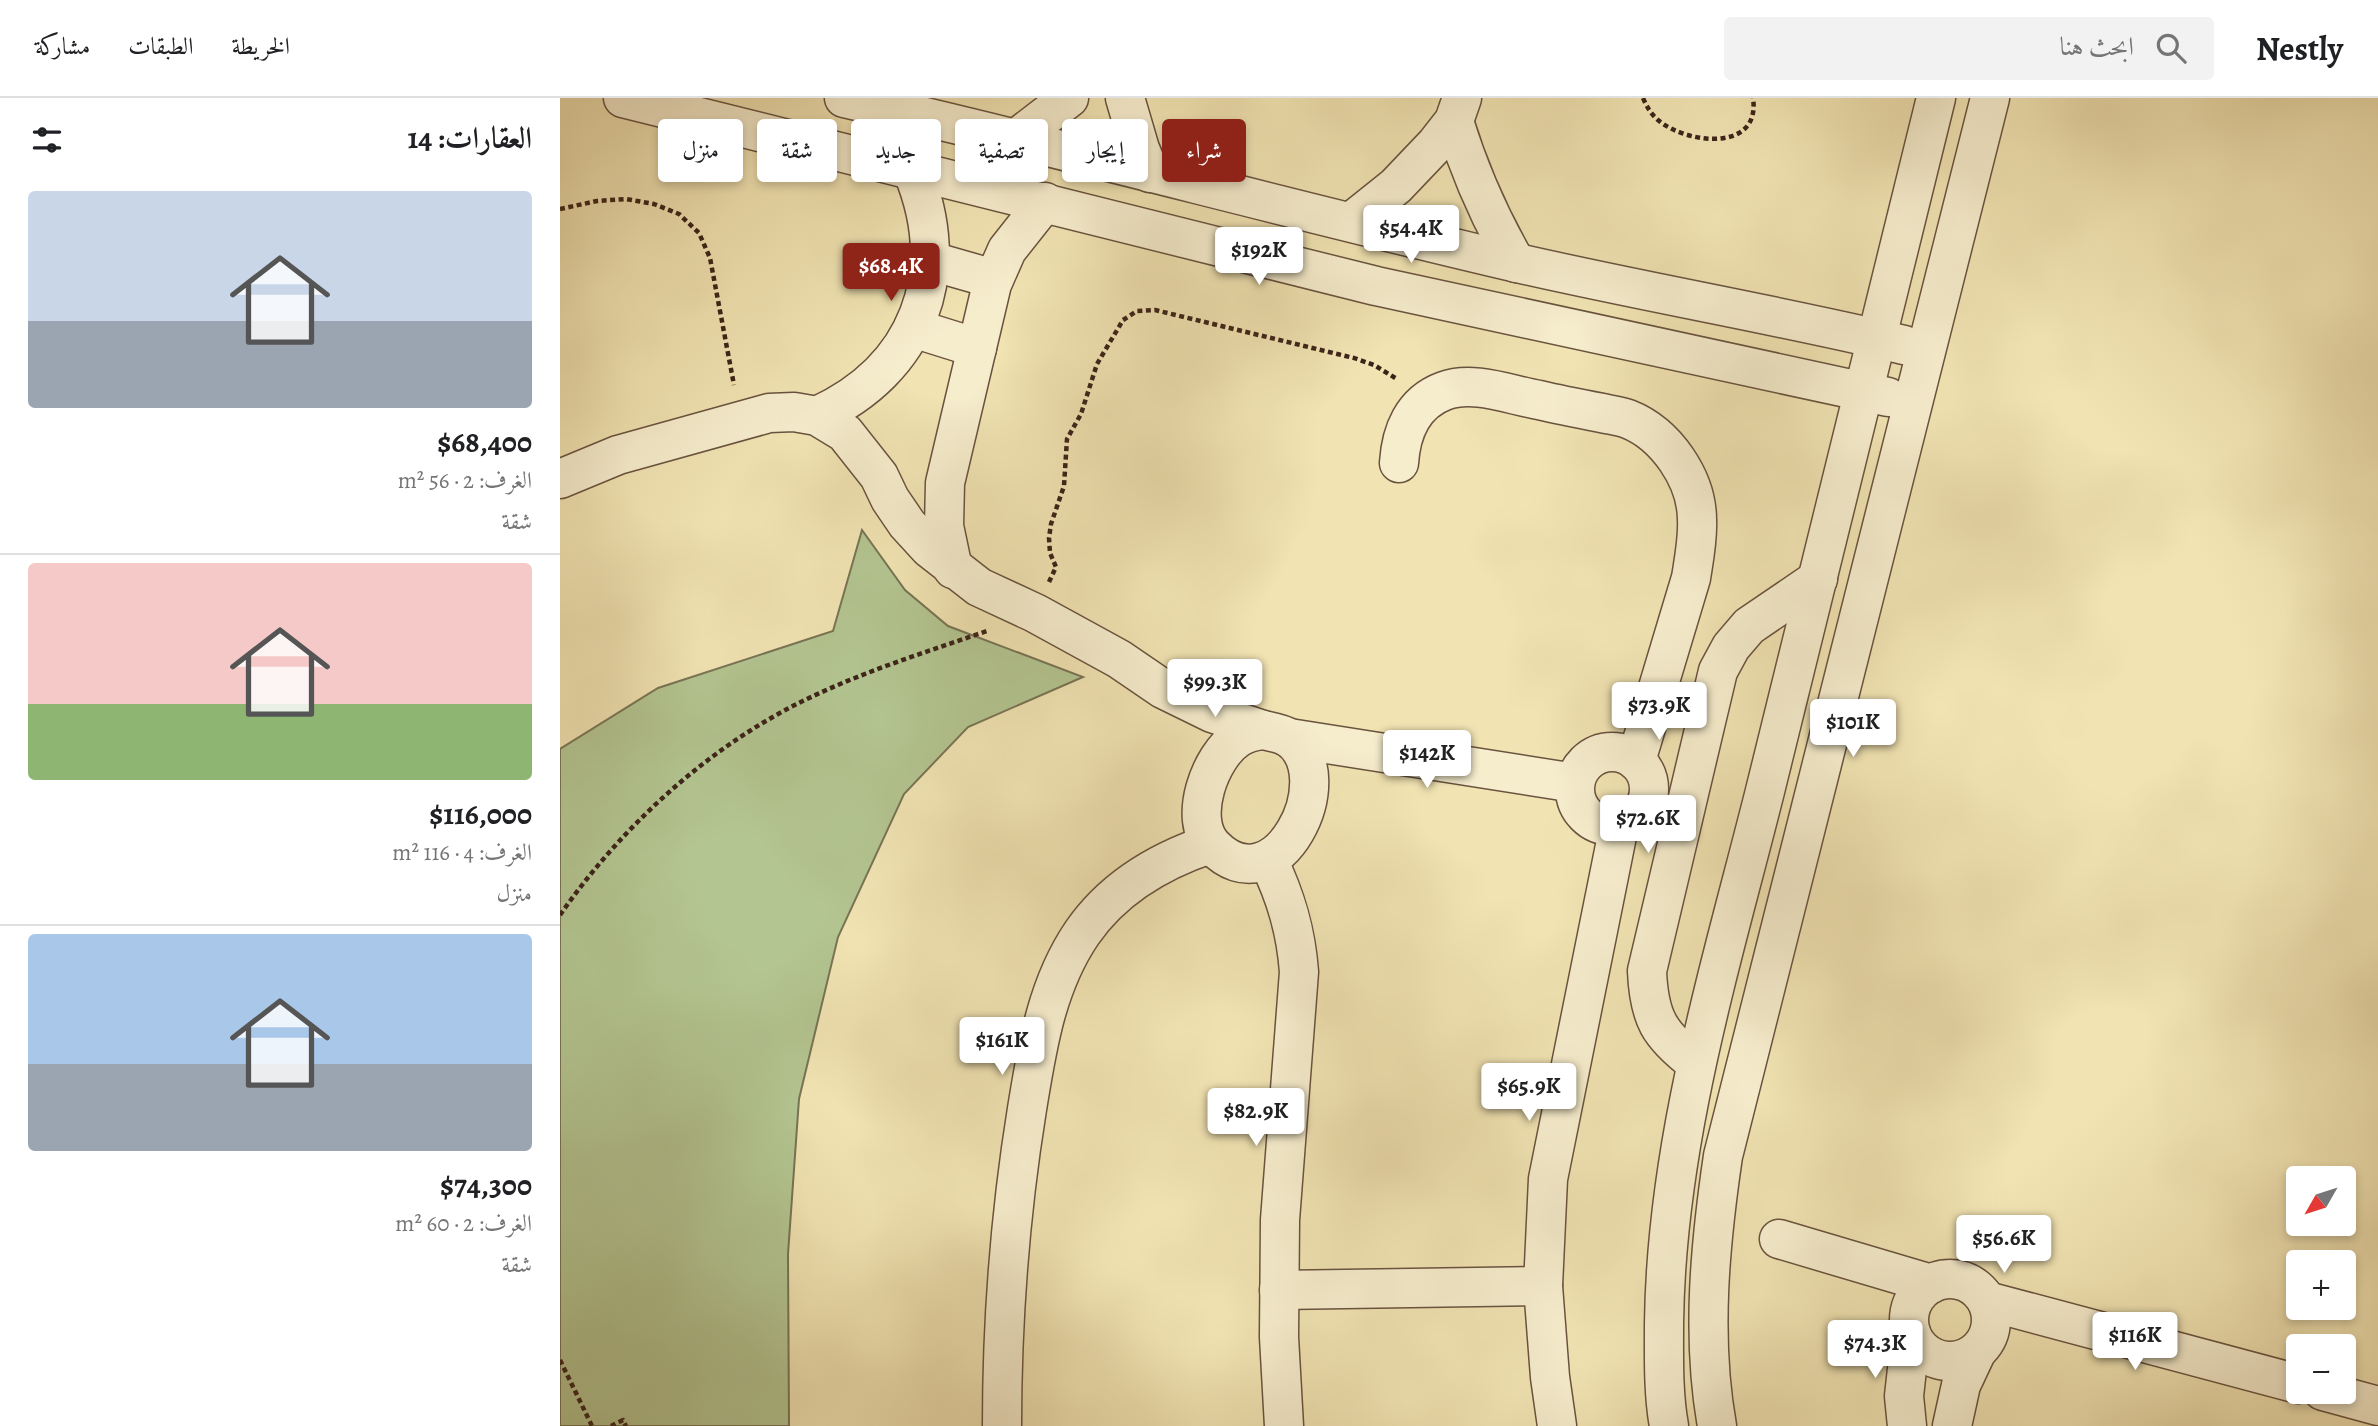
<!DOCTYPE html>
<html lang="ar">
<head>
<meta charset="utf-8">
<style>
	body { margin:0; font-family:Alegreya,Amiri,serif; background:#f2f2f2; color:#202124; direction:rtl; height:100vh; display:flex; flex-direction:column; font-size:26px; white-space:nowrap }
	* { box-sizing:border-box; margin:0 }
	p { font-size:23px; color:#757577 }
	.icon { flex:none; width:38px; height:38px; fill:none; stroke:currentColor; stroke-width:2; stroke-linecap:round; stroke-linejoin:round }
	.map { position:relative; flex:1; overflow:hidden; direction:ltr }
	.drawer { display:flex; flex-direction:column; background:#fff; width:560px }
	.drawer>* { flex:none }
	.top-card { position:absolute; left:21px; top:21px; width:665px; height:63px; direction:rtl; display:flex; gap:14px }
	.needle { width:46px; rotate:231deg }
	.controls { position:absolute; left:1726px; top:1068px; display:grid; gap:14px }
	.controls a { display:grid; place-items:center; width:70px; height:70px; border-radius:7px; background:#fff; box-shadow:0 4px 10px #0003; font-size:35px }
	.price { position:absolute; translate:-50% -60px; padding:0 16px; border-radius:7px; background:#fff; color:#222; font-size:23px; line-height:46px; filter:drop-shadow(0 2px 4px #0008) }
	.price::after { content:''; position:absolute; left:50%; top:42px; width:21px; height:16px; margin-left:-10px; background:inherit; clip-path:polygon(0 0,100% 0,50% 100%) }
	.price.on { background:#8f2418; color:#fff }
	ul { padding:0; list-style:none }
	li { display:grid; align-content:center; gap:14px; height:371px; padding:0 28px }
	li+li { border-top:2px solid #e0e0e0 }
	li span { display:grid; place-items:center; height:217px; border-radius:7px; color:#555 }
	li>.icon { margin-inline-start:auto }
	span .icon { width:126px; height:126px; fill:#fffc; stroke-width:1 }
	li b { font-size:30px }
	h2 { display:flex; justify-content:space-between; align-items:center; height:84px; padding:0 28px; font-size:30px }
	.chip { padding:0 24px; border-radius:7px; background:#fff; box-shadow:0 4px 10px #0003; font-size:24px; line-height:63px }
	.chip.on { background:#8f2418; color:#fff }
	header { display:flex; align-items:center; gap:42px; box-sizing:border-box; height:98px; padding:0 35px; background:#fff; border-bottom:2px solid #e0e0e0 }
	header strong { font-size:33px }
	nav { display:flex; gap:38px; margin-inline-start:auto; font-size:24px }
	.search { width:490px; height:63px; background:#f2f2f2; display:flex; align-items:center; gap:18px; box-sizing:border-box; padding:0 24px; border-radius:7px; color:#757577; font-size:26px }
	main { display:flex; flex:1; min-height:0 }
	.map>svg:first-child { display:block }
</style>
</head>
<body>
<header>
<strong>Nestly</strong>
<div class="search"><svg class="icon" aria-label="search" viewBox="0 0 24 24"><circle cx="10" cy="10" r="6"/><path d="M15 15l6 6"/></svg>ابحث هنا</div>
<nav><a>الخريطة</a><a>الطبقات</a><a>مشاركة</a></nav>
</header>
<main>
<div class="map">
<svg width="1818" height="1328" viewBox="0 0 1818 1328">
	<rect width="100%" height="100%" fill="#f1e3b2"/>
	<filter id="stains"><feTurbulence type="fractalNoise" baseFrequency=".00286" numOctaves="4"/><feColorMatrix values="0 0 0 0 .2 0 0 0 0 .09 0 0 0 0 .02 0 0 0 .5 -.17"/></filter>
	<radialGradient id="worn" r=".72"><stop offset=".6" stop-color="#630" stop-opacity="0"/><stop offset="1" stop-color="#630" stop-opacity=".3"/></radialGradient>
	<!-- green -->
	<path fill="#b3c591" stroke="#787455" stroke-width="2" d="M302,432L345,492L388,528L523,579L408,629L344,696L278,839L239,1001L228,1156L229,1328H0V651L98,590L273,533Z"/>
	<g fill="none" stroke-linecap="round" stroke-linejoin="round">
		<defs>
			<g id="minor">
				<path d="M63,0L816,188L1328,299"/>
				<path d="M284,0C508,51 730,112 953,164C1083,194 1214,216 1344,247"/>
				<path d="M565,0L580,51L590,75"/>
				<path d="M894,23C909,72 930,120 956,165"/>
				<path d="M457,40L509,0"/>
				<path d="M791,124L836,88L876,46L894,23L902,0"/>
				<path d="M371,163L434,181"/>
				<path d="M353,230L417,250"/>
				<path d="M257,318C359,271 395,175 352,72"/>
				<path d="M839,365C841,334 852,305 884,293C913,282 950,297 979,302C1000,307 1021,311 1042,315C1050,317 1060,318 1068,321C1106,336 1137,381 1137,422C1138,441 1134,461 1131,480L1076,663"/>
				<path d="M0,381L58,357L209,315L234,314L257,318L285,335L319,378L330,401L347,426L369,450L419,489L475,515L559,561L603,591L652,615L703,632"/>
				<path d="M393,471L384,428L385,385L432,186L447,152L485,104"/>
				<path d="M703,632C712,634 721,635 729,640C784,678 716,814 653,748C627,721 650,658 678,640C686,635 694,633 703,632Z"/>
				<path d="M729,640L1015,685"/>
				<circle cx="1052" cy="691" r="37"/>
				<path d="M708,762C726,799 736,833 739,874L720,1122L719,1239L724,1328"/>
				<path d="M1136,965C1099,937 1089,920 1087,873L1158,573L1171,549L1189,528L1258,481"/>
				<path d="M1219,1141L1371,1186"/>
				<circle cx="1390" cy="1222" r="41"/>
				<path d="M719,1192L983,1188"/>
				<path d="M1427,1203L1738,1286"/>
				<path d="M1763,1293L1818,1308"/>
				<path d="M442,1328C442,1221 450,1116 467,1011C477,950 486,888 522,835C553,790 599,763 650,746"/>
				<path d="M997,1328L990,1279L983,1188L988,1081L1059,728"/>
				<path d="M1109,1328C1103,1295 1104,1259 1104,1226C1106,1045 1160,871 1204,697C1262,465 1320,233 1376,0"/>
				<path d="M1157,1328C1141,1239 1150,1146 1163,1058L1430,0"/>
				<path d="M1347,1328L1344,1298L1351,1235"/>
				<path d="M1392,1328L1401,1287L1416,1255"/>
			</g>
		</defs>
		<!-- minor casing -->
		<use href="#minor" stroke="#69533f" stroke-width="41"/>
		<!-- path -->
		<g stroke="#3c2319" stroke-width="4.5" stroke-dasharray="5 3.5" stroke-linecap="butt">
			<path d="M1083,0C1087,9 1091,16 1098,22C1126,46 1201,55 1193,0"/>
			<path d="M0,111L37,103L66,101L94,106L119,116L139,135L150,160L174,287"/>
			<path d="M489,484L496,469L490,455L489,440L491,426L504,388L507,341L521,316L537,266L563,222L577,213L595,212L794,260L814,267L837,281"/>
			<path d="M0,817C62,728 149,648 247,601C305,573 366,554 427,533"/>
			<path d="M0,1262L32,1328"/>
			<path d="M51,1328L63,1322L66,1328"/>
		</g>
		<!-- minor -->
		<use href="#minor" stroke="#f6edcd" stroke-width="38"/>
	</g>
	<rect width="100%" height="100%" filter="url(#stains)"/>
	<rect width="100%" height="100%" fill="url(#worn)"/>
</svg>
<div class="controls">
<a><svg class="needle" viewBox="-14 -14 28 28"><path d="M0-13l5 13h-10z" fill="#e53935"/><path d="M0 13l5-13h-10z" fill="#757577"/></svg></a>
<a>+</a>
<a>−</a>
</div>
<b class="price" style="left:851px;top:167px">$54.4K</b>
<b class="price" style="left:699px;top:189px">$192K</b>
<b class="price on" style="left:331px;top:205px">$68.4K</b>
<b class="price" style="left:655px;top:621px">$99.3K</b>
<b class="price" style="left:1099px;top:644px">$73.9K</b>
<b class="price" style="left:1293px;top:661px">$101K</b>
<b class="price" style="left:867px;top:692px">$142K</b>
<b class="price" style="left:1088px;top:757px">$72.6K</b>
<b class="price" style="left:442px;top:979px">$161K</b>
<b class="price" style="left:969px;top:1025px">$65.9K</b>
<b class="price" style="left:696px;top:1050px">$82.9K</b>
<b class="price" style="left:1444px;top:1177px">$56.6K</b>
<b class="price" style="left:1575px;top:1274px">$116K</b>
<b class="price" style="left:1315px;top:1282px">$74.3K</b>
<div class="top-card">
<a class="chip on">شراء</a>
<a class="chip">إيجار</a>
<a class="chip">تصفية</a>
<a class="chip">جديد</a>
<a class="chip">شقة</a>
<a class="chip">منزل</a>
</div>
</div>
<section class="drawer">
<h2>العقارات: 14<svg class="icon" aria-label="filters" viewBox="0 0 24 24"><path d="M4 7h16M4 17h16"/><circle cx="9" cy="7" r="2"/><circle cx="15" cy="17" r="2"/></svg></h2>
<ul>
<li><span style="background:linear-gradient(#c9d6e8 60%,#9aa5b1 0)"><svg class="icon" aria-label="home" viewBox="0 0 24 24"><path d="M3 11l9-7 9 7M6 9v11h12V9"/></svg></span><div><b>$68,400</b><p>الغرف: 2 · 56 m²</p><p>شقة</p></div></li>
<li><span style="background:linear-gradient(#f6c9c9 65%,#8fb573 0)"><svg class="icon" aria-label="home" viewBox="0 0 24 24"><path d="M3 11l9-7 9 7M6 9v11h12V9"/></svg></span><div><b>$116,000</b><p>الغرف: 4 · 116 m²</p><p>منزل</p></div></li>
<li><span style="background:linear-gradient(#a9c7e8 60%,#9aa5b1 0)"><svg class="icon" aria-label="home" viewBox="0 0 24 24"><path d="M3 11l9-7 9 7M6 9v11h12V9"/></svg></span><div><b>$74,300</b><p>الغرف: 2 · 60 m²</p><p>شقة</p></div></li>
</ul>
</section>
</main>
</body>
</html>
